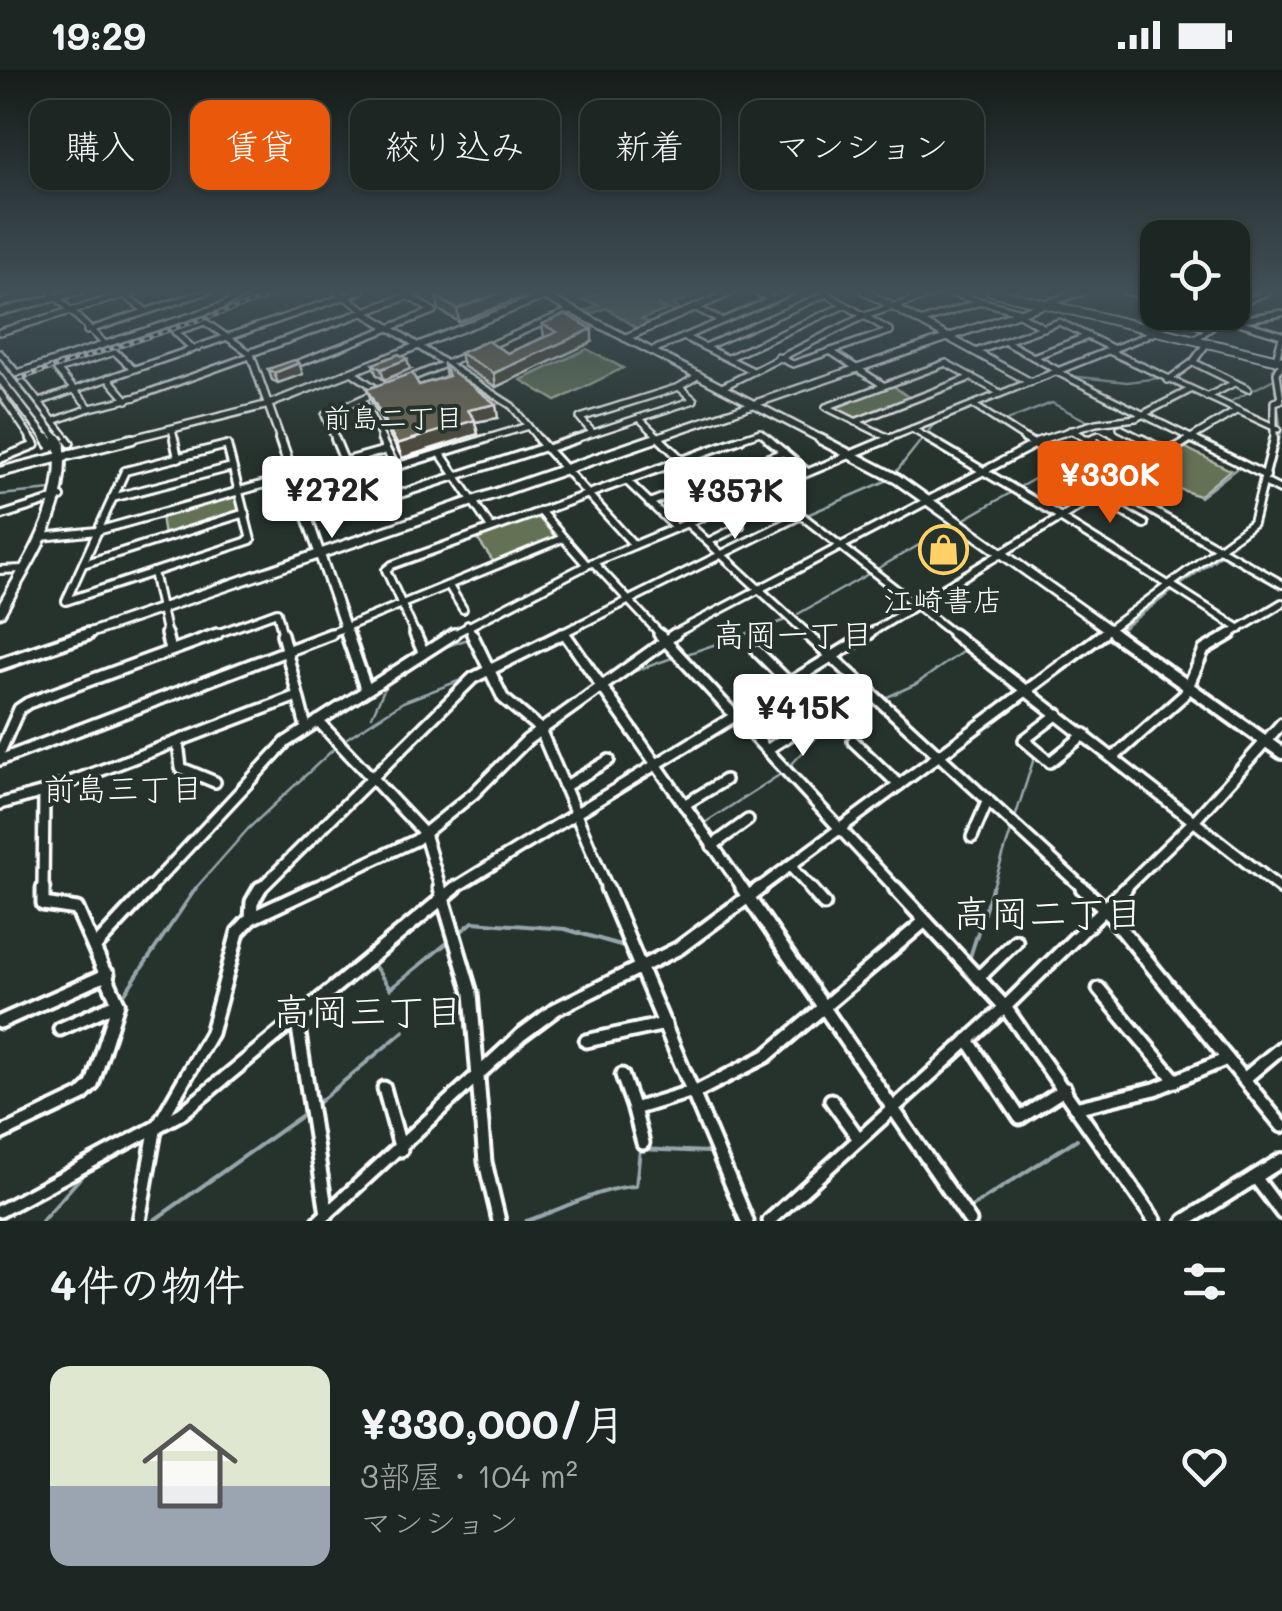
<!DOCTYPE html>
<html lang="ja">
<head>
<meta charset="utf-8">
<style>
	body { margin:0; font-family:Mali,"Klee One",sans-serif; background:#252e2a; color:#f1f3f6; height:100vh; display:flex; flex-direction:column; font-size:38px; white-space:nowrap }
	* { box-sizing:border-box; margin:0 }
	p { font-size:32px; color:#a0a5a5 }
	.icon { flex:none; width:55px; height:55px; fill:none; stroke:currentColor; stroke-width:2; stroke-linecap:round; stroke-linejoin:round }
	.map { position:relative; height:1151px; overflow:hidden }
	.side { display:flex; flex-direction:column; background:#1c2622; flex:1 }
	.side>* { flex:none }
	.hud { position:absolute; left:30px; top:30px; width:1222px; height:90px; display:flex; gap:20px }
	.fabs { position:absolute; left:1140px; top:150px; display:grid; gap:20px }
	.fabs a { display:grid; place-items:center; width:110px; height:110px; border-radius:20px; background:#1c2622; box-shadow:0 2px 8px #0004,0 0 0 2px #3a4340; font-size:50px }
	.price { position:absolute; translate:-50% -85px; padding:0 22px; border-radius:10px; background:#fff; color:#222; font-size:32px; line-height:65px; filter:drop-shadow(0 2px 5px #0008) }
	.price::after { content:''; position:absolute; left:50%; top:60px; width:30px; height:22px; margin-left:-15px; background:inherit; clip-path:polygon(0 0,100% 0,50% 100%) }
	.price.current { background:#ea580c; color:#fff }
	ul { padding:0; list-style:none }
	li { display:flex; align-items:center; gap:30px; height:250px; padding:0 50px }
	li+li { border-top:2px solid #3a4340 }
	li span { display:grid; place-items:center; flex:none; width:280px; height:200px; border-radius:20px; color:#555 }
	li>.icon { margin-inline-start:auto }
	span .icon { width:120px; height:120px; fill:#fffc; stroke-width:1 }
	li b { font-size:42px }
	h2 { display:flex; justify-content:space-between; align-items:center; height:120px; padding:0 50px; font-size:42px }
	.pill { padding:0 35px; border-radius:20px; background:#1c2622; box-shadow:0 2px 8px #0004,0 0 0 2px #3a4340; font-size:35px; line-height:90px }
	.pill.current { background:#ea580c; color:#fff }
	.status { display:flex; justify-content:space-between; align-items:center; height:70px; padding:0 50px; background:#1c2622; direction:ltr }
	.status svg { height:28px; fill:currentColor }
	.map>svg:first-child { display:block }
</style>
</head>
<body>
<div class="status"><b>19:29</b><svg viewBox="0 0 49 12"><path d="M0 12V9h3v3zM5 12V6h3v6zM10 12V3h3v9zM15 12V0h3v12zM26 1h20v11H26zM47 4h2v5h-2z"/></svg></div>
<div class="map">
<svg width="1282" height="1151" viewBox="0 0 1282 1151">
	<rect width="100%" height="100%" fill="#26332d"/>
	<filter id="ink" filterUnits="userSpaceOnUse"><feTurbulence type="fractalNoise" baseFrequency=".01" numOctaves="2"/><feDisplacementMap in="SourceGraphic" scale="20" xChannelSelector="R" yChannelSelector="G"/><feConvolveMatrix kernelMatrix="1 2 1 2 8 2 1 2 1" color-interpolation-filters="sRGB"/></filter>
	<g filter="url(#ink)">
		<!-- green -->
		<g fill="#637254" stroke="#b1b8aa" stroke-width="2.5">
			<path d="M604,221H705L673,235L682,241L677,243L656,234L665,241L642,249L651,254L639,259L606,238L592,244L585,241L599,235L583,230Z"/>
			<path d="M587,279L623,298L556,331L521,310Z"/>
			<path d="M892,315L911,329L854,349L833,339Z"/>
			<path d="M1184,377L1230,400L1199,426L1159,412L1166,404L1162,401L1173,395L1164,390Z"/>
			<path d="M237,421L241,442L164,467L161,445Z"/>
			<path d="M537,446L557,469L495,494L476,467Z"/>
		</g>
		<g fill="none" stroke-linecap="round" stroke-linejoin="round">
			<!-- stream-far1 -->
			<g stroke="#97a6ac" stroke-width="2.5">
				<path d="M630,221L636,227"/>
				<path d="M1070,306L1127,312L1160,308"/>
				<path d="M1228,333L1274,309"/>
				<path d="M1003,352L1052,333L1091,353"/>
				<path d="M1069,390L1079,384L1153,382"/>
				<path d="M896,402L934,354L1058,304"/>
				<path d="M1018,418L1063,393"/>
				<path d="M0,425L51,420"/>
				<path d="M1200,427L1241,395"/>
				<path d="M807,445L886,411"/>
				<path d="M1228,479L1256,455L1281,362L1273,300L1282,283"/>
				<path d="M877,499L1012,422"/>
				<path d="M798,544L870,503"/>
				<path d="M1119,561L1222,484"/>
				<path d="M439,579L468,569"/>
				<path d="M687,584L786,550"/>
				<path d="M627,604L672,588"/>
				<path d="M372,646L387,613"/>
				<path d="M344,670L403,632L469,607"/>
				<path d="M790,696L830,653L916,614L965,580"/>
				<path d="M1014,751L1035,685"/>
				<path d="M703,754L784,702"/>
				<path d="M194,820L248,759L338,675"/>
				<path d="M992,820L1012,758"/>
			</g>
			<!-- stream -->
			<g stroke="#97a6ac" stroke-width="4">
				<path d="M458,864L473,852L565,859L627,877"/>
				<path d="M969,890L992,818"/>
				<path d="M374,895L390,919L452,869"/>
				<path d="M125,923L196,818"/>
				<path d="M313,1037L404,961"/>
				<path d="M970,1138L1077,1069"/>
				<path d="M42,1151L87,1100"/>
				<path d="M153,1151L307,1042"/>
				<path d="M526,1151C561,1140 602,1117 636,1116L640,1079L709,1082"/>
			</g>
			<defs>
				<g id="minor-far3">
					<path d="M50,221L105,274"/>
					<path d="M335,221L367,241"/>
					<path d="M754,221L772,229"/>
					<path d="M943,221L1021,242"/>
					<path d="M1126,221L1158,230"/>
					<path d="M825,223L890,261"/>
					<path d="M0,225L15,221"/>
					<path d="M124,225L146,241"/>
					<path d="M1232,232L1241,233L1269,221"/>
					<path d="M696,238L722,251"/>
					<path d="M1206,242L1282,265"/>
					<path d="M1017,243L1044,258"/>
					<path d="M1143,244L1166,251L1173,246L1209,259"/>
					<path d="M920,252L980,232"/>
					<path d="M390,258L512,336L540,371"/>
					<path d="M87,261L208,221"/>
					<path d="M0,262L137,221"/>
					<path d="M684,267L751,300"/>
					<path d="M1195,269L1216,254L1282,243"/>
					<path d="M1006,272L1059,301"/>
					<path d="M705,277L826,224"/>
					<path d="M484,278L572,240"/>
					<path d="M193,279L175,262L205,252L250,283"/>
					<path d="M651,281L793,221"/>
					<path d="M830,281L883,315"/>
					<path d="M1109,281L1278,359"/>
					<path d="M975,282L1059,252L1114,279"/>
					<path d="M0,283L17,303"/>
					<path d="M778,287L793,294L890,261"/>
					<path d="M1033,287L1088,266"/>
					<path d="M728,288L845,235"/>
					<path d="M1276,289L1282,267"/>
					<path d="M1193,292L1248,319"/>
					<path d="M291,296L433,241L408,226"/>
					<path d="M133,299L115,282L57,300L90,338L136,327L250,286"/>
					<path d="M1057,302L1197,371"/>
					<path d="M353,303L378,320"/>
					<path d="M5,307L222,236L251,221"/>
					<path d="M108,308L127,330"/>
					<path d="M406,310L467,285"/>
					<path d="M1168,310L1193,292L1207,273"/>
					<path d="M22,311L69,371"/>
					<path d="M722,317L864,246L943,221"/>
					<path d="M0,323L33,371"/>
					<path d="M1207,327L1234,313"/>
					<path d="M362,329L383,371"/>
					<path d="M39,332L361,221"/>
					<path d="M973,335L1029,371"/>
					<path d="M826,337L946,293L1000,323"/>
					<path d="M826,337L889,368"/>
					<path d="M639,348L663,371"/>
					<path d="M54,351L90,338"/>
					<path d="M855,352L972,307"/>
					<path d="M1120,358L1146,371"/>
					<path d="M172,359L175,371"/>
					<path d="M912,359L933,371"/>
					<path d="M1070,360L1091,371"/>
					<path d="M593,363L580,348L679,317L699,305"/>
					<path d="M1088,369L1099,365L1109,371"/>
					<path d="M336,371L325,345L375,323"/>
					<path d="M478,371L528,356"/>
					<path d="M569,371L694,330L679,317"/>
					<path d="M734,371L760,362L771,371"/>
					<path d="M882,371L1158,261"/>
					<path d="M1037,371L1096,353L1136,348L1190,320"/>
					<path d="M1186,371L1236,341"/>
					<path d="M1274,371V332L1281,330L1277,303L1282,293"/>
				</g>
				<g id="minor-far2">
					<path d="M67,369L70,373"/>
					<path d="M174,369L178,388"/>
					<path d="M335,369L363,436L545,377"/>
					<path d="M381,369L395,397L486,369"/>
					<path d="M538,369L634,475"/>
					<path d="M660,369L682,390"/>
					<path d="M768,369L806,401"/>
					<path d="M929,369L1061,447"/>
					<path d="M1025,369L1282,514"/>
					<path d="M1086,369L1121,380L1105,369"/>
					<path d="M1142,369L1167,382"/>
					<path d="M1192,369L1266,406"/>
					<path d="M227,375L251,470L66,531L125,401Z"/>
					<path d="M546,379L576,369"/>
					<path d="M441,384L491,458"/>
					<path d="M0,389L35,375L31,369"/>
					<path d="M626,410L675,457"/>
					<path d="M1264,412L1282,421"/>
					<path d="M766,418L956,566"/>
					<path d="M1094,426L1144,454"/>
					<path d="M112,428L232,397"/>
					<path d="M649,433L784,382"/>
					<path d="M540,441L587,495"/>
					<path d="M0,446L61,427"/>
					<path d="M1060,448L1170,516"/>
					<path d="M686,452L810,566"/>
					<path d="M42,467L97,461L386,380"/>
					<path d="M708,472L740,456L719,438"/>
					<path d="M593,492L662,566"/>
					<path d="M83,494L245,443"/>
					<path d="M0,500L23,499"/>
					<path d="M153,502L167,566"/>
					<path d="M1171,515L1240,559"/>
					<path d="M449,516L463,539"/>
					<path d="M468,555L473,566"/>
					<path d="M564,563L567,566"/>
					<path d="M211,566L277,542L283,566"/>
					<path d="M324,566L563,468"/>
					<path d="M416,566L386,500L392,495L741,369"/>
					<path d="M450,566L587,495L888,369"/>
					<path d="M557,566L801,445"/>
					<path d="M670,566L1045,369"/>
					<path d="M865,566L1190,369"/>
					<path d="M1100,566L1253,453L1274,369"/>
					<path d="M1227,566L1282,533"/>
				</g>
				<g id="minor-far1">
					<path d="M166,564L170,580"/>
					<path d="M282,564L306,657"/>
					<path d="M415,564L423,582"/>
					<path d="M472,564L503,628L540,659L608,820"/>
					<path d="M565,564L744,820"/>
					<path d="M659,564L897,820"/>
					<path d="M807,564L1085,820"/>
					<path d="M953,564L1282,820"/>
					<path d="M757,581L789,613"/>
					<path d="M792,611L820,638"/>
					<path d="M1058,644L1024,670L1050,692L1085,664"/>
					<path d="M318,651L424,763L441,820"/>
					<path d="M853,671L899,715"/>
					<path d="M178,672L181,698L215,712"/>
					<path d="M768,679L804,656"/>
					<path d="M0,682L19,639L28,633L217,564"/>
					<path d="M1114,687L1185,624L1204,580L1231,564"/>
					<path d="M0,690L331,564"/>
					<path d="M564,717L609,690"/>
					<path d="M0,734L44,722L297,626"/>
					<path d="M684,735L725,710"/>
					<path d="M972,767L988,730"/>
					<path d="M712,776L748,750"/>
					<path d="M790,796L812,820"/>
					<path d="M43,820L44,722"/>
					<path d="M148,820L286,672L454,564"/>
					<path d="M259,820L473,608L562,564"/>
					<path d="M309,820L416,770L473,724L527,670L675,564"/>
					<path d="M451,820L869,564"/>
					<path d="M757,820L1103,564"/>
					<path d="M1123,820L1196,749L1282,653"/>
				</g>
				<g id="minor">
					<path d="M440,818L471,923L485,1092L499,1151"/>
					<path d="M607,818L747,1151"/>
					<path d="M742,818L970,1151"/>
					<path d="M810,818L824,834"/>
					<path d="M895,818L1005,937L1155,1151"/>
					<path d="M1082,818L1105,839L1282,1056"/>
					<path d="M251,848L315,818"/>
					<path d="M96,876L150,818"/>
					<path d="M978,908L1016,871"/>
					<path d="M1099,919L1176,1011"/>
					<path d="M297,951L327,1144"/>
					<path d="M0,952L108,904"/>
					<path d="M60,959L118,933"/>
					<path d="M968,970L1020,1048L1065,1019"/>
					<path d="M586,971L665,954"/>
					<path d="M622,1005L634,1039L693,1021"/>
					<path d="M1244,1009L1282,977"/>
					<path d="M384,1018L401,1080"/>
					<path d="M694,1023L766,986L925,851"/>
					<path d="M831,1030L859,1069"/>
					<path d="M1079,1037L1155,1019L1227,989"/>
					<path d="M634,1039L643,1073"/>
					<path d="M0,1064L82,1025L92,1015L118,933L77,839L43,834V818"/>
					<path d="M1255,1107L1282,1143"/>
					<path d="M0,1141L182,1043L455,818"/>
					<path d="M139,1151L155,1061L211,963L238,862L251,848L252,832L260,818"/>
					<path d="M319,1151L521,965L556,939L679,878L760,818"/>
					<path d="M769,1151L1005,937L1126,818"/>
				</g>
				<g id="tertiary-far3">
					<path d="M535,221L825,371"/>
					<path d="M864,221L1030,312"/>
					<path d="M363,242L390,258"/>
					<path d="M625,268L734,221"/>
					<path d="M122,371L267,335L557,221"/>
					<path d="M281,371L250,283L422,221"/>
					<path d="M646,371L1083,221"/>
				</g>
				<g id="tertiary-far2">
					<path d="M280,369L348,566"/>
					<path d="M820,369L897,409L1118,566"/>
					<path d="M0,402L132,369"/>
					<path d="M81,566L653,369"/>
				</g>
				<g id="tertiary-far1">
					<path d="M347,564L366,619"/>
					<path d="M1114,564L1282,683"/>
					<path d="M0,594L88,564"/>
				</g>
				<path id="tertiary" d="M1185,1151L1282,1090"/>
				<path id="secondary-far1" d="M0,242L80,221"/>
				<path id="secondary" d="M0,542C31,487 66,439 60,373"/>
				<path id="primary" d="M991,221L1282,291"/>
			</defs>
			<!-- minor-far3 casing -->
			<use href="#minor-far3" stroke="#fff" stroke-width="10"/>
			<!-- minor-far2 casing -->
			<use href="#minor-far2" stroke="#fff" stroke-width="12"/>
			<!-- minor-far1 casing -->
			<use href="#minor-far1" stroke="#fff" stroke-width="16"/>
			<!-- minor casing -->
			<use href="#minor" stroke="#fff" stroke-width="19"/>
			<!-- tertiary-far3 casing -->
			<use href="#tertiary-far3" stroke="#fff" stroke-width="11"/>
			<!-- tertiary-far2 casing -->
			<use href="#tertiary-far2" stroke="#fff" stroke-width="14"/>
			<!-- tertiary-far1 casing -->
			<use href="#tertiary-far1" stroke="#fff" stroke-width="18"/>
			<!-- tertiary casing -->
			<use href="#tertiary" stroke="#fff" stroke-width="20"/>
			<!-- secondary-far1 casing -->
			<use href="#secondary-far1" stroke="#fff" stroke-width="11"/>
			<!-- secondary casing -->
			<use href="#secondary" stroke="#fff" stroke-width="15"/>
			<!-- primary casing -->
			<use href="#primary" stroke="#fff" stroke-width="12"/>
			<!-- minor-far3 -->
			<use href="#minor-far3" stroke="#26332d" stroke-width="5"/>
			<!-- minor-far2 -->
			<use href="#minor-far2" stroke="#26332d" stroke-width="6"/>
			<!-- minor-far1 -->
			<use href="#minor-far1" stroke="#26332d" stroke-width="9"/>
			<!-- minor -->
			<use href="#minor" stroke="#26332d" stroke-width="11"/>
			<!-- tertiary-far3 -->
			<use href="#tertiary-far3" stroke="#26332d" stroke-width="6"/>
			<!-- tertiary-far2 -->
			<use href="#tertiary-far2" stroke="#26332d" stroke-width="8"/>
			<!-- tertiary-far1 -->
			<use href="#tertiary-far1" stroke="#26332d" stroke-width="10"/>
			<!-- tertiary -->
			<use href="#tertiary" stroke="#26332d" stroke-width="12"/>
			<!-- secondary-far1 -->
			<use href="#secondary-far1" stroke="#26332d" stroke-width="6"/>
			<!-- secondary -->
			<use href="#secondary" stroke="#26332d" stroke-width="9"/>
			<!-- primary -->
			<use href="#primary" stroke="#26332d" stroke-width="8"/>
			<defs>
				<path id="rail" d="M0,315L289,221"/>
			</defs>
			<!-- rail casing -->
			<use href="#rail" stroke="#fff" stroke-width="5"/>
			<!-- rail -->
			<use href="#rail" stroke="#26332d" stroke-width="2.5" stroke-dasharray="5" stroke-linecap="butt"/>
			<defs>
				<g id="secondary-bridge-far1">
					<path d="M0,296L59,371"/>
					<path d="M0,309L48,371"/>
				</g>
				<g id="secondary-bridge">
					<path d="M47,369L52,376"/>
					<path d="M57,369L60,373"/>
				</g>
			</defs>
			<!-- secondary-bridge-far1 casing -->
			<use href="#secondary-bridge-far1" stroke="#fff" stroke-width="11" stroke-linecap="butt"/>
			<!-- secondary-bridge casing -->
			<use href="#secondary-bridge" stroke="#fff" stroke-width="15" stroke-linecap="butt"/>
			<!-- secondary-bridge-far1 -->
			<use href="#secondary-bridge-far1" stroke="#26332d" stroke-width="6"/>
			<!-- secondary-bridge -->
			<use href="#secondary-bridge" stroke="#26332d" stroke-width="9"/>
		</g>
		<!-- wall -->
		<g fill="#5f5a4b" stroke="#fff" stroke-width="2.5">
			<path d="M457,224L525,226L459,252L439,240L436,227Z"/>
			<path d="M542,254L592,272L496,317L463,296L460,283H508L544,267Z"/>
			<path d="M373,294L410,299L384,310L376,304Z"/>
			<path d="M444,295L498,348L475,352L478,364L402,388L372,333L367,319L419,315L446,307Z"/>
			<path d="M268,299L303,304L278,313L272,310Z"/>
		</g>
		<!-- shaded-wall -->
		<g fill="#4e4a3d" stroke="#fff" stroke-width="2.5">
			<path d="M504,221H524L525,226L459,252L457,239Z"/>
			<path d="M592,259V272L496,317L494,303Z"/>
			<path d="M407,289L410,299L384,310L381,299Z"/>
			<path d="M299,293L303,304L278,313L274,303Z"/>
			<path d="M496,334L498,348L475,352L478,364L402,388L397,374L468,340Z"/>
		</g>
		<!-- building -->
		<g fill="#6f6957" stroke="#fff" stroke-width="2.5">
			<path d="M452,221L457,224L465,221H504L457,239L436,227Z"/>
			<path d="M565,244L592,259L494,303L460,283L487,271L508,283L557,262L542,254Z"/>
			<path d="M399,284L407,289L381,299L373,294Z"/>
			<path d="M294,290L299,293L274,303L268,299Z"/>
			<path d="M444,295L496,334L468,340L475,350L397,374L367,319L412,303L419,315L449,306Z"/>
		</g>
	</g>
	<!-- sky -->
	<linearGradient id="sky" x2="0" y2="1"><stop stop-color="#151c19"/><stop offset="0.58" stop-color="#415057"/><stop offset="1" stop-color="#415057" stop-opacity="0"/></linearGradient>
	<rect width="1282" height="382" fill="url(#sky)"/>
	<!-- icons -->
	<defs>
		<symbol id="shop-ring" viewBox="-11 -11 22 22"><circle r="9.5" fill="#26332d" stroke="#ffd166" stroke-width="1.5"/><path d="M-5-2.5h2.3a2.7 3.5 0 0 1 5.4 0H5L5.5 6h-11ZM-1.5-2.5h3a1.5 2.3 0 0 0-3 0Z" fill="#ffd166"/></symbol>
	</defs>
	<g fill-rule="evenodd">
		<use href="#shop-ring" x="916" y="452" width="55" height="55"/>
	</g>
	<g text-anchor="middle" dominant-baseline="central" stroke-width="8" stroke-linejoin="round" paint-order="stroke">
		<!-- far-neighbourhood labels -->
		<g font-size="28" fill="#fff" stroke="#26332d">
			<text x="393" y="347">前島二丁目</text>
		</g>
		<!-- poi labels -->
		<g font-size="30" fill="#fff" stroke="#26332d">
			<text x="943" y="529">江崎書店</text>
		</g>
		<!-- neighbourhood labels -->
		<g font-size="32" fill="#fff" stroke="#26332d">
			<text x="793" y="563">高岡一丁目</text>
			<text x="123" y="717">前島三丁目</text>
		</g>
		<!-- near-neighbourhood labels -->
		<g font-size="38" fill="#fff" stroke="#26332d">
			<text x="1048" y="842">高岡二丁目</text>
			<text x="368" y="940">高岡三丁目</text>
		</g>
	</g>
</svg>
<div class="fabs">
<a><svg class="icon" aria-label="locate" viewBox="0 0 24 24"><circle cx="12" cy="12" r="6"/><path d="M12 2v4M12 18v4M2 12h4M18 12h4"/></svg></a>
</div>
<b class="price current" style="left:1110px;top:456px">¥330K</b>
<b class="price" style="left:332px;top:471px">¥272K</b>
<b class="price" style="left:735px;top:472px">¥357K</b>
<b class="price" style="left:803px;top:689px">¥415K</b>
<div class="hud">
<a class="pill">購入</a>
<a class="pill current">賃貸</a>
<a class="pill">絞り込み</a>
<a class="pill">新着</a>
<a class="pill">マンション</a>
</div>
</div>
<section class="side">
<h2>4件の物件<svg class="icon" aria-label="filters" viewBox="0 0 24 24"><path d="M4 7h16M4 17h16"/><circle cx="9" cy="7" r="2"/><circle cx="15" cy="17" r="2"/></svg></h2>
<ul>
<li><span style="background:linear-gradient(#dfe7d0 60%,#9aa5b1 0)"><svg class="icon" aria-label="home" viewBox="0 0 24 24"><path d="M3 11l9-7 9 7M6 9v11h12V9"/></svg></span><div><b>¥330,000/月</b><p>3部屋 · 104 m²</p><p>マンション</p></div><svg class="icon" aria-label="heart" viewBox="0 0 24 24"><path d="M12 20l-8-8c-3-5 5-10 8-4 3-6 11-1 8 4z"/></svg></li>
</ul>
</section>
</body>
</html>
